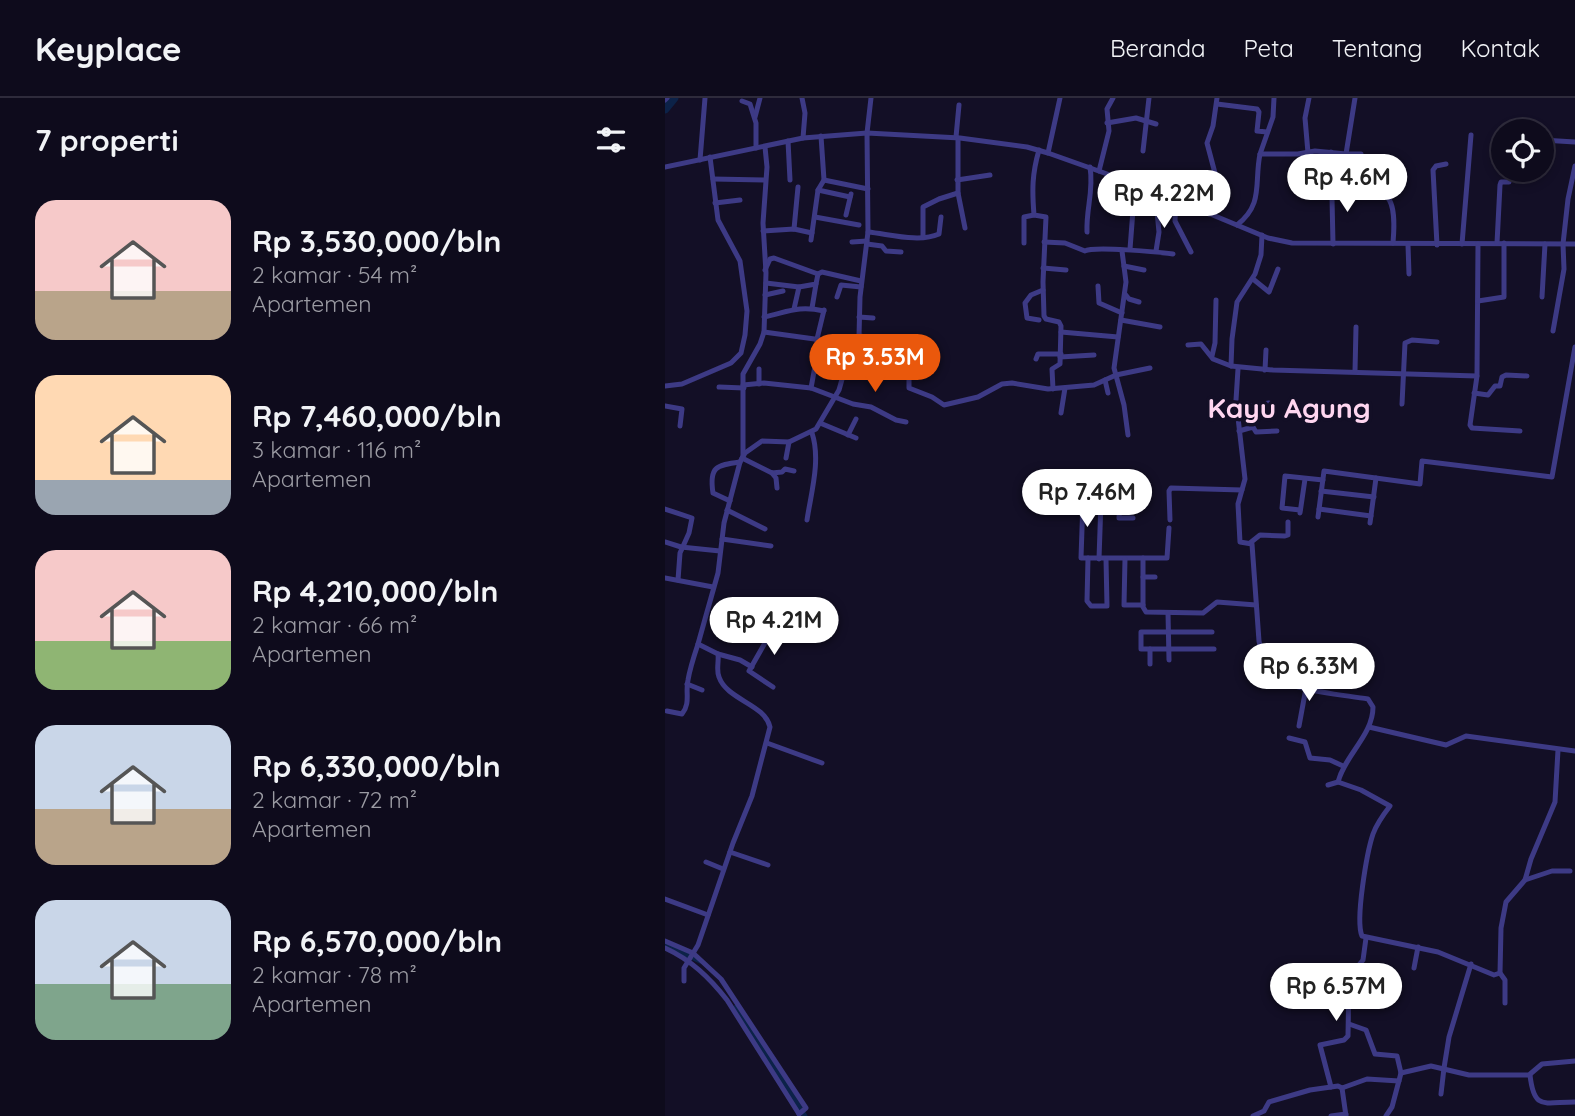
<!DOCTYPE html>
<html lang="id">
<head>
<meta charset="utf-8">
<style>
	body { margin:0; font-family:Quicksand,sans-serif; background:#1c1929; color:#f1f3f6; height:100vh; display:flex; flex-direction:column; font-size:26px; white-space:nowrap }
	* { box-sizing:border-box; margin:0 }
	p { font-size:23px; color:#9b9ba3 }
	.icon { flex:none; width:38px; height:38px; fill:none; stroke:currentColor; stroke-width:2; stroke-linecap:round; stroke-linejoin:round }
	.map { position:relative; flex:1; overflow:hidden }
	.drawer { display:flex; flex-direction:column; background:#0e0b1c; width:665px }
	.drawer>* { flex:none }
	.buttons { position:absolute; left:826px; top:21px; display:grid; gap:14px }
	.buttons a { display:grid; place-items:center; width:63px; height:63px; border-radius:50%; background:#0e0b1c; box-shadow:0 4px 10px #0003,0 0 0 2px #2e2b3b; font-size:35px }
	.price { position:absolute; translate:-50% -60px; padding:0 16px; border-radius:24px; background:#fff; color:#222; font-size:23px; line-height:46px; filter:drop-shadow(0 2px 4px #0008) }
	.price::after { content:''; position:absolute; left:50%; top:42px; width:21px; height:16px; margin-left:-10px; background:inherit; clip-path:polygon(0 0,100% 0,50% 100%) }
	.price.selected { background:#ea580c; color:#fff }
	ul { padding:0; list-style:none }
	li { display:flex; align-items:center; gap:21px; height:175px; padding:0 35px }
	li span { display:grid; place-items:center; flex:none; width:196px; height:140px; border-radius:21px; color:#555 }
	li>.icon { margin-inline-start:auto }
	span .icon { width:84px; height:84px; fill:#fffc; stroke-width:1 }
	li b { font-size:30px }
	h2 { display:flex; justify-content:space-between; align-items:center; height:84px; padding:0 35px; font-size:30px }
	header { display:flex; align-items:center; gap:42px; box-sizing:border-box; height:98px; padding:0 35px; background:#0e0b1c; border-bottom:2px solid #2e2b3b }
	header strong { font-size:33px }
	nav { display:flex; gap:38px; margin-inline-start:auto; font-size:24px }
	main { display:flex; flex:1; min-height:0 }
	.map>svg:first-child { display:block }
</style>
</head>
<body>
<header>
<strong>Keyplace</strong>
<nav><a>Beranda</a><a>Peta</a><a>Tentang</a><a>Kontak</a></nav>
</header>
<main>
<section class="drawer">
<h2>7 properti<svg class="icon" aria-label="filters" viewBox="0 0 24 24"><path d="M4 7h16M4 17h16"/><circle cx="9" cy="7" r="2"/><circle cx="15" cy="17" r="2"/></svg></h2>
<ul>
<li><span style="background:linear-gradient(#f6c9c9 65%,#b9a48a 0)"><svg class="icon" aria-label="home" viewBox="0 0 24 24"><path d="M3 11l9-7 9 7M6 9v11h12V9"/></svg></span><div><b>Rp 3,530,000/bln</b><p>2 kamar · 54 m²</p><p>Apartemen</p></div></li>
<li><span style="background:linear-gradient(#ffd9b3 75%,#9aa5b1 0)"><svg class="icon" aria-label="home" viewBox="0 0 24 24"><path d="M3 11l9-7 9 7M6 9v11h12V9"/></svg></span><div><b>Rp 7,460,000/bln</b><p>3 kamar · 116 m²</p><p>Apartemen</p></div></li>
<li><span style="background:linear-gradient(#f6c9c9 65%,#8fb573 0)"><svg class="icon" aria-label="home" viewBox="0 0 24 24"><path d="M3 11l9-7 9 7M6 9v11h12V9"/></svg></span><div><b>Rp 4,210,000/bln</b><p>2 kamar · 66 m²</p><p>Apartemen</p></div></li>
<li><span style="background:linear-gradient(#c9d6e8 60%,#b9a48a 0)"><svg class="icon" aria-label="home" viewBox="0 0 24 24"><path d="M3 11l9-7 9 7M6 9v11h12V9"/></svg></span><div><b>Rp 6,330,000/bln</b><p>2 kamar · 72 m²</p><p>Apartemen</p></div></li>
<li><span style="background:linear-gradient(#c9d6e8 60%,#7fa58c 0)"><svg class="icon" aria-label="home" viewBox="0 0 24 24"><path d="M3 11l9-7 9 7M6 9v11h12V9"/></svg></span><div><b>Rp 6,570,000/bln</b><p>2 kamar · 78 m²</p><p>Apartemen</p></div></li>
</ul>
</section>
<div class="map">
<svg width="910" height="1018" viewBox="0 0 910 1018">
	<rect width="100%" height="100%" fill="#130f26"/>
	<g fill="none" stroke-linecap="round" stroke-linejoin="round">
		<!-- canal -->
		<g stroke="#0c2248" stroke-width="5">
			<path d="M0,847L35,863"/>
			<path d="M71,909L140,1018"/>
		</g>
		<!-- river -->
		<path stroke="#0c2248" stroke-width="9" d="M0,11L9,0"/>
		<!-- minor -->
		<g stroke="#3d3a85" stroke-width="5">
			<path d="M137,0L140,15L138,40"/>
			<path d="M0,2L2,0"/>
			<path d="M77,3L85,6L91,25V50"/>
			<path d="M552,6L592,11L594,14L592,33L602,34"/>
			<path d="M90,19L95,0"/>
			<path d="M442,25L471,20L491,26"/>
			<path d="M291,39L294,7"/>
			<path d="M293,40V95L300,130"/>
			<path d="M877,42L910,44"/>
			<path d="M123,43L125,82"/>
			<path d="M374,52C367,76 367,92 369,117L381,119L378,184L379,218L381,221L394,224L396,228L395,266L387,271L388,291"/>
			<path d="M478,53L484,0"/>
			<path d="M666,54L668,146"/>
			<path d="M383,55L395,0"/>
			<path d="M643,55L640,20L644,0"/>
			<path d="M595,56L608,19L609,0"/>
			<path d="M696,56H681L677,65L678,69L695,73L700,97C705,97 712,95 717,96C732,100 729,133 728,145"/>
			<path d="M35,62L40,0"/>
			<path d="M0,69L138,40L202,35L295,40L362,49L383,55L490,93L603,140L627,145L910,146"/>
			<path d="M434,73L444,33L442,11L448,0"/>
			<path d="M48,81L100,82"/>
			<path d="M159,82L203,91"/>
			<path d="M292,82L325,77"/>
			<path d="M153,92L185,99"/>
			<path d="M490,93L494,134L491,153"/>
			<path d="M511,101L510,123L526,154"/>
			<path d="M50,105L75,102"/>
			<path d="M530,109L536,83"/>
			<path d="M544,116L551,79L542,45L548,28L552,0"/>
			<path d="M181,117L186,96"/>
			<path d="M150,119L194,127"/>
			<path d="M572,127C599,106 589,85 595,56H633L650,53L681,56L690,0"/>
			<path d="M129,131L133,89"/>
			<path d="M98,133L129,131L147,135"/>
			<path d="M203,134C224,136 254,145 274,136L276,119"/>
			<path d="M422,134C421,110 429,93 425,69"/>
			<path d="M597,137L596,157L590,176L572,204L567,241L566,268L608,272L812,278"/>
			<path d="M258,139V109L274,101L293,95"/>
			<path d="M146,142L153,92L159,82L156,38"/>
			<path d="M187,144L202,143"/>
			<path d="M379,144L400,145L420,153C428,148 494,154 508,156"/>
			<path d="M359,145V119L369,117"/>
			<path d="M832,145L835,87L836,84H844L845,72"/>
			<path d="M202,146L217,148L221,153L236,154"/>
			<path d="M797,146L806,37"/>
			<path d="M813,146L812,278L805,327L807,330L855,333"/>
			<path d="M743,147L744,176"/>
			<path d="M772,147L768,72L771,68L781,66"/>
			<path d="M465,151L470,86"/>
			<path d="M457,153L461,184L449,270L459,307L463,337"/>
			<path d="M459,168L479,172"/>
			<path d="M378,170L401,172"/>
			<path d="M100,172L105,161L109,160L153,176L157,174L196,183"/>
			<path d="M588,181L604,194L613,171"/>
			<path d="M101,185L134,189"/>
			<path d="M433,188L434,205L457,215"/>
			<path d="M460,196L464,201L474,204"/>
			<path d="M100,197L118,193"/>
			<path d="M172,199L176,187L196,189"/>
			<path d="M877,199L880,146"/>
			<path d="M813,203L839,199V145"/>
			<path d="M147,210L151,186"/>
			<path d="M129,211L134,189L151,186L153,176"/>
			<path d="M99,219C123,214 133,207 159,213"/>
			<path d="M194,219L208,220"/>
			<path d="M374,222L362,220L360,205L366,197L378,192"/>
			<path d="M456,222L495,229"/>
			<path d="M888,233L899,171L898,146L903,101L910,68"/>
			<path d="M99,234L164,243L191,245"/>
			<path d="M396,234L453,239"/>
			<path d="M194,238L219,241"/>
			<path d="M523,247L536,246L548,261L566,268"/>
			<path d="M149,254L152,251V241L159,212"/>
			<path d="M186,256L244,274V290L267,299L279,307L313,299L337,286L347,285L383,291L429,287L451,277L485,270"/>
			<path d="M547,258L550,245L551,202"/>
			<path d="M395,259L429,257"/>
			<path d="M371,261L373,256H396"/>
			<path d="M573,271L571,302L580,381L573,406L575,444L587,446L594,543L600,573C622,593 674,596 703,601L708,609C708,637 680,657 673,684L663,687"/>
			<path d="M600,272L601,252"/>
			<path d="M690,273L691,229"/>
			<path d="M440,282L443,295"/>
			<path d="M94,286V271"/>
			<path d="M78,287L99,285L146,290L188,306L206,309L231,322L241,324"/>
			<path d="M0,288L17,286L66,265L76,255L80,237L82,213L75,163L53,122L45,59"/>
			<path d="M54,289L79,290"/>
			<path d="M146,290L151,263"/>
			<path d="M809,295L823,297L830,288H835L837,279L841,277L862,278"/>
			<path d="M737,306L740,245L747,242L772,244"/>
			<path d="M0,308L17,311L15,328"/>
			<path d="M573,310L604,305"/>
			<path d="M396,315L400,290"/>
			<path d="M155,325L191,340"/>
			<path d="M574,333L588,329L591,334L612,333"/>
			<path d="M183,337L191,321"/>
			<path d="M78,358V276L95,246L99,234L101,175L98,125L102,69L100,49"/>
			<path d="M77,360L107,375L117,374L120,371L129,373"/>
			<path d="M121,360L124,344"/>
			<path d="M107,375L111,380L112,390"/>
			<path d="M656,393L709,399"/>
			<path d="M65,403L48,395C44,369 51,367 75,364"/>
			<path d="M0,411L27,420L24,435L15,455L13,482"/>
			<path d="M654,411L706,418"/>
			<path d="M62,412L100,431"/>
			<path d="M635,412L617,410L620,378L658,382"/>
			<path d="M635,415L640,381"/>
			<path d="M653,419L659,373L755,386L757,363L887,379L910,249"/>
			<path d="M468,420H454L455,406L418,402L416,460H478"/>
			<path d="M142,422C146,395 156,362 147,335"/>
			<path d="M505,422L504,393L506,390L577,392"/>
			<path d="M705,425L711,380"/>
			<path d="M504,430L502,460H478V509L481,514L538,515L552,504L591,507"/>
			<path d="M57,441L106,448"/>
			<path d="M0,444L16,449L55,453"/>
			<path d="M585,445L595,437L620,438L623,437V424"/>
			<path d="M423,460L422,503L426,508H442L441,461"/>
			<path d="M434,461L436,403"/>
			<path d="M460,461L459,507H478"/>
			<path d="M478,479H490"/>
			<path d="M0,480L48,489"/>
			<path d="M503,515L504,562"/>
			<path d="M56,521L105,536L84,573L108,589"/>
			<path d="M547,534H476V551H549"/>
			<path d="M485,551V566"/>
			<path d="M53,556L75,562L87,569"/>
			<path d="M22,586L37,592"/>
			<path d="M2,613L17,616C26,605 20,594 23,582C25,570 29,558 33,546"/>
			<path d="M634,628L641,590"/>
			<path d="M704,629L781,647L801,638L910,653"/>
			<path d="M624,640L640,644L645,660L665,662L678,668"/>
			<path d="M102,645L157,665"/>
			<path d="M673,684L696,692L725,708C718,717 712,725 708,736C702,754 690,822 697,838L773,854L829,877L835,875"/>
			<path d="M65,754L103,767"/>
			<path d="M41,764L58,771"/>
			<path d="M860,782L887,773H905"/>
			<path d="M0,801L43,817"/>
			<path d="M0,843L28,855L56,881L141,1010L134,1016"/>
			<path d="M0,850C26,862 44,879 62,902L134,1016"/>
			<path d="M749,870L753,849"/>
			<path d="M19,883V870L33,847L68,745L87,698L105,629C100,606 62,602 54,579C51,572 54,564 53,556L33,546L53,475L59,425L75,364L80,355L97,343L124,344L151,331L174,292L183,260L194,238L195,199L203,134L202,35L206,0"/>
			<path d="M840,905V882L835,875L836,830L841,804L860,782L866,761L890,704L893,652"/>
			<path d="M684,926L701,932L710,956L732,958L736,975"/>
			<path d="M779,970L784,939L806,866"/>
			<path d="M865,977C869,1013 879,1004 910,1004"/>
			<path d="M666,989L655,947L679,942L683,938L684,879L698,862L701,840"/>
			<path d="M677,990L681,1018"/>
			<path d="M776,996L779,970"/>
			<path d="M588,1018L599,1013L604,1004L645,992L673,988L677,990L702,981L734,983"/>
			<path d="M666,1018L681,1016"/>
			<path d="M721,1018L727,1009L736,975L766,968L804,977H864L877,966L910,963"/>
		</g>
	</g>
	<g text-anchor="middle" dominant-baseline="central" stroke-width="7" stroke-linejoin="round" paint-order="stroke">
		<!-- quarter labels -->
		<g font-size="28" font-weight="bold" fill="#ffd6f0" stroke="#130f26">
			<text x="624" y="309">Kayu Agung</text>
		</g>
	</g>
</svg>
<div class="buttons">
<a><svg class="icon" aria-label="locate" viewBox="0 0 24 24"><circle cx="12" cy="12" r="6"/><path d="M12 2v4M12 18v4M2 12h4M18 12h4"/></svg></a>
</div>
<b class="price" style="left:682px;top:116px">Rp 4.6M</b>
<b class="price" style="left:499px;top:132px">Rp 4.22M</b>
<b class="price selected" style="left:210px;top:296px">Rp 3.53M</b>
<b class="price" style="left:422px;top:431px">Rp 7.46M</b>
<b class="price" style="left:109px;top:559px">Rp 4.21M</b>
<b class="price" style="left:644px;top:605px">Rp 6.33M</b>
<b class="price" style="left:671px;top:925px">Rp 6.57M</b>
</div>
</main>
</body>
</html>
